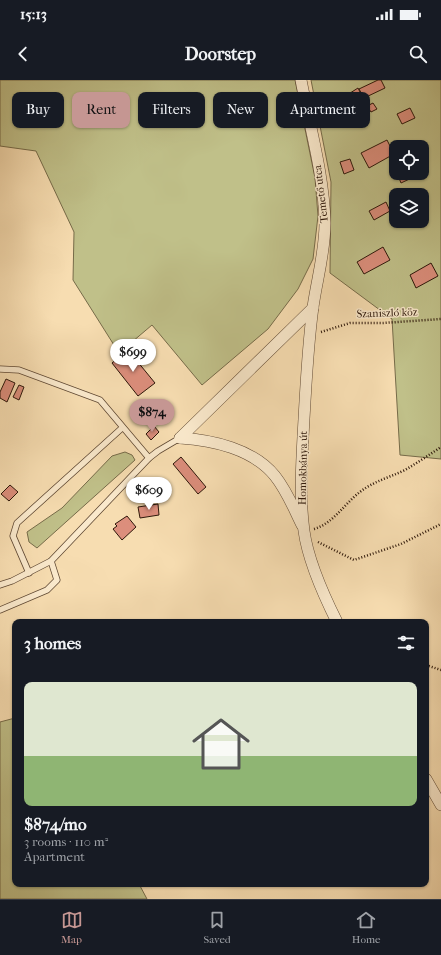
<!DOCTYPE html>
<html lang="en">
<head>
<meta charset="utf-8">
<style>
	body { margin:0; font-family:"IM FELL French Canon",serif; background:#242831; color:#f1f3f6; height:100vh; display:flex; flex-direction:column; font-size:15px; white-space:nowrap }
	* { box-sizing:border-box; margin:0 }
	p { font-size:13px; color:#9ea1a6 }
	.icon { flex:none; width:22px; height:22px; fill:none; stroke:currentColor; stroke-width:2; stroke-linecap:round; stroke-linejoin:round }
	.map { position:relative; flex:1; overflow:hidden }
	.drawer { position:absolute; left:12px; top:539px; width:417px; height:268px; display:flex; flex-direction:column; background:#171b24; border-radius:8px; box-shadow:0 1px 3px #0004 }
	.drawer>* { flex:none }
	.banner { position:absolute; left:12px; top:12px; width:417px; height:36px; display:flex; gap:8px }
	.tools { position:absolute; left:389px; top:60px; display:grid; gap:8px }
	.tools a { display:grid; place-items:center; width:40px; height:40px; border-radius:8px; background:#171b24; box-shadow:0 1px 3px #0004; font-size:20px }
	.price { position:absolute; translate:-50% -34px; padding:0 9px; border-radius:14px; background:#fff; color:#222; font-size:13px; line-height:26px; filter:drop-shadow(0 1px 2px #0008) }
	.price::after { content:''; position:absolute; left:50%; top:24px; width:12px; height:9px; margin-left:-6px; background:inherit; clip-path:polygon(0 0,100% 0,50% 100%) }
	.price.selected { background:#c59692; color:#111 }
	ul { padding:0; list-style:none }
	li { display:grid; align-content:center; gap:8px; height:212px; padding:0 12px }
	li span { display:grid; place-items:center; height:124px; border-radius:8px; color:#555 }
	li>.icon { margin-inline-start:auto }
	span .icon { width:72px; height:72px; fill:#fffc; stroke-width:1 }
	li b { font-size:17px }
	h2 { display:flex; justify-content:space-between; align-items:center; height:48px; padding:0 12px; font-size:17px }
	.pill { padding:0 14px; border-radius:8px; background:#171b24; box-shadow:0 1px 3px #0004; font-size:14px; line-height:36px }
	.pill.selected { background:#c59692; color:#111 }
	.status { display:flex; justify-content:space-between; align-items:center; height:28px; padding:0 20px; background:#171b24; direction:ltr }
	.status svg { height:11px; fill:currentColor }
	header { display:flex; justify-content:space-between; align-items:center; height:52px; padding:0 12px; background:#171b24; font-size:18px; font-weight:700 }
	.menu { display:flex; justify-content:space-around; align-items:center; height:56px; border-top:1px solid #363941; background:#171b24; font-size:11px; color:#9ea1a6 }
	.menu a { display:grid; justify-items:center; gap:2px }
	.menu .selected { color:#c59692 }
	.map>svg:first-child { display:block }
</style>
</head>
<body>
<div class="status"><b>15:13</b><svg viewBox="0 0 49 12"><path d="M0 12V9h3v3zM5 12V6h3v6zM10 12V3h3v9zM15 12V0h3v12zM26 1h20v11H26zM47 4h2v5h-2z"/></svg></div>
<header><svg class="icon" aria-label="back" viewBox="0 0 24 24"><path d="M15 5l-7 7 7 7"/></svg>Doorstep<svg class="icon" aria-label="search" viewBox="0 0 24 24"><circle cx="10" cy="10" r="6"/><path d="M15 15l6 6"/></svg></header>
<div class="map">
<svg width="441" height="819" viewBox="0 0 441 819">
	<rect width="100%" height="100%" fill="#f7ddb1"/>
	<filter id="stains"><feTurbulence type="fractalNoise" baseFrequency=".005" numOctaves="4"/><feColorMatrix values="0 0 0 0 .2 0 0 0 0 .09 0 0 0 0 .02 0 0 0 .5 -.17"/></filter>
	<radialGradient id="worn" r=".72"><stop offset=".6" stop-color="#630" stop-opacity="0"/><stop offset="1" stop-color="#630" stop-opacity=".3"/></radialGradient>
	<!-- green -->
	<g fill="#c0c089" stroke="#766b49" fill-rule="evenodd">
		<path d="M0,0H295L315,98L318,136L313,179L298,209L268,249L202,305L152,245L119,273L73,200L74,152L36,71L0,66Z"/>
		<path d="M311,0H441V379L400,375L392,239L330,193L331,102ZM396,67H422V93H396ZM396,115H422V141H396Z"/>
		<path d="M125,372L132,375L135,380L37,468L29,462L27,452L62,428L112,376Z"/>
		<path d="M15,638V804H139L147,819H0V642Z"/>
	</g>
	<!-- building -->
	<g fill="#dc8e7c" stroke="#2c1609">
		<path d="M378,0H381L385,8L364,18L359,9Z"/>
		<path d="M358,8L364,20L352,26L347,15Z"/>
		<path d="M347,15L354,28L337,37L330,23Z"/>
		<path d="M373,23L377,29L371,32L367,26Z"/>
		<path d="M410,28L415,38L402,44L397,34Z"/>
		<path d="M387,60L394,74L369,88L361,73Z"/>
		<path d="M350,79L354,90L344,94L340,82Z"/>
		<path d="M422,79L427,90L422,93Z"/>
		<path d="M397,93H422L401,103Z"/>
		<path d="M386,122L390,131L374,140L369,131Z"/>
		<path d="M383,167L390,180L364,194L357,182Z"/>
		<path d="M431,183L438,196L416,208L410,195Z"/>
		<path d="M128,270L155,303L138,316L112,283Z"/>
		<path d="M6,299L15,303L7,322L0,318V312Z"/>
		<path d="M19,305L24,307L19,320L13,317Z"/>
		<path d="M154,346L159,352L151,360L146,354Z"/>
		<path d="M181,377L206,407L198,414L173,384Z"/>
		<path d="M10,405L18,412L9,421L1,414Z"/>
		<path d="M158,424L159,435L140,438L138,427Z"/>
		<path d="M127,436L136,447L122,460L113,449L117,446L115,444Z"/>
	</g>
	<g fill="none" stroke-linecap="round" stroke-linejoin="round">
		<defs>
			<g id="service">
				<path d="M0,289L19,290L100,320L149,378"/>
				<path d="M29,493L13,456L17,443L122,348"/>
				<path d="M0,505L12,501L51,481L149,378L158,371L180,358"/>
				<path d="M0,530L47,510L57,500L51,481"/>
			</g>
			<g id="minor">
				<path d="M301,0C310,47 324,96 325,143C325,172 317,199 313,227C308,264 306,302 304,339C302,376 299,414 304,451C308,480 324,516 337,542"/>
				<path d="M180,358L313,228"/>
				<path d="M180,358C213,360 253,369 275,396C287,411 294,429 302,445"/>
				<path d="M426,699L441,725"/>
			</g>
		</defs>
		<!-- service casing -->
		<use href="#service" stroke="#5f4833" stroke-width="7"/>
		<!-- minor casing -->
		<use href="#minor" stroke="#5f4833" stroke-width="12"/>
		<!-- path -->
		<g stroke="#2c1609" stroke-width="2.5" stroke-dasharray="1 2" stroke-linecap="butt">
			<path d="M321,252L350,243H383L441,239"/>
			<path d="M314,449C331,444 341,429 354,417C370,402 386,399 405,390C417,383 429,375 441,367"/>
			<path d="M318,462L354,480L401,464L441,444"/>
			<path d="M426,585L441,590"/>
		</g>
		<!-- service -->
		<use href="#service" stroke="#fae9cc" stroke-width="5.5"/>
		<!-- minor -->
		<use href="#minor" stroke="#fae9cc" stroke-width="11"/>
	</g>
	<g text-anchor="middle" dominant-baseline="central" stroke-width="3" stroke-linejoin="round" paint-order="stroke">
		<!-- street labels -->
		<g font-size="11" fill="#2c1609" stroke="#fae9cc">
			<text transform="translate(321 114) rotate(-97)">Temető utca</text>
			<text transform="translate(387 233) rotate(-2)">Szaniszló köz</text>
			<text transform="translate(303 388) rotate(-89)">Homokbánya út</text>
		</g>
	</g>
	<rect width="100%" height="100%" filter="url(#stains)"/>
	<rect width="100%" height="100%" fill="url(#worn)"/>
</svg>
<div class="tools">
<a><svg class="icon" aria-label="locate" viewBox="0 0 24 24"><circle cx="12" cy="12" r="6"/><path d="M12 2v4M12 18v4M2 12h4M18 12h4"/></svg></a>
<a><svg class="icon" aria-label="layers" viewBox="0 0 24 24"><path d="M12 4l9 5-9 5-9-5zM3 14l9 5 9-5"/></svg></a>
</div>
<b class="price" style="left:133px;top:293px">$699</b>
<b class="price selected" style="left:152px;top:353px">$874</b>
<b class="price" style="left:149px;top:431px">$609</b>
<div class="banner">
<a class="pill">Buy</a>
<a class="pill selected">Rent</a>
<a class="pill">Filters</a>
<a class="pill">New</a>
<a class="pill">Apartment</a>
</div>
<section class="drawer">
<h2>3 homes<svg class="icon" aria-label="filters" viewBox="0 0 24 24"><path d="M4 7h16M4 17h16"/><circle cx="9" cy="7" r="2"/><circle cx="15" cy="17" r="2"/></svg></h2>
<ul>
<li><span style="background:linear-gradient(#dfe7d0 60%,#8fb573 0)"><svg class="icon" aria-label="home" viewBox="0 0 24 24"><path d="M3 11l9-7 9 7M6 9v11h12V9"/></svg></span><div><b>$874/mo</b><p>3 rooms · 110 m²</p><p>Apartment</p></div></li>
</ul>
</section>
</div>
<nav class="menu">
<a class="selected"><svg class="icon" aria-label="map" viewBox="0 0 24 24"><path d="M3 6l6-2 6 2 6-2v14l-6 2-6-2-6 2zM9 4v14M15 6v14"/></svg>Map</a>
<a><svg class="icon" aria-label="saved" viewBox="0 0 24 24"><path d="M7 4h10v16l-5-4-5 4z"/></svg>Saved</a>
<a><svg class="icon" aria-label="home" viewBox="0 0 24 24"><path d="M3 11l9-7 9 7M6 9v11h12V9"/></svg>Home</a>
</nav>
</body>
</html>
